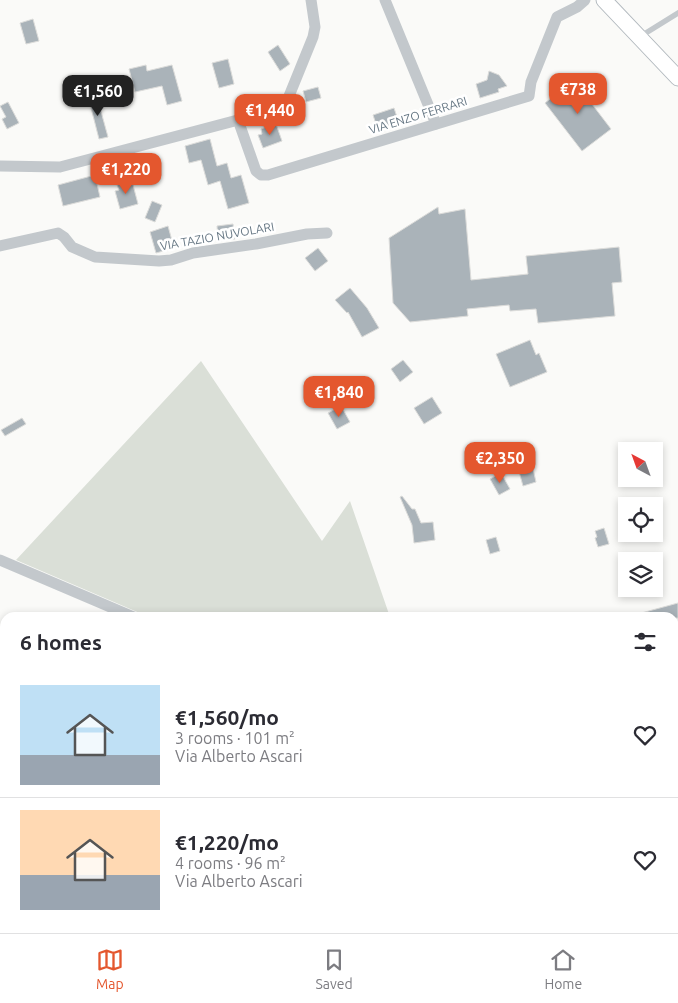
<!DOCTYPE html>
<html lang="en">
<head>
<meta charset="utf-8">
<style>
	body { margin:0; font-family:Ubuntu,sans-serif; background:#f2f2f3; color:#2b2b33; height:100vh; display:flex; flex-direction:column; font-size:19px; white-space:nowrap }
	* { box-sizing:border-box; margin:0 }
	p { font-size:16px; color:#7c7c81 }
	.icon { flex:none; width:28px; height:28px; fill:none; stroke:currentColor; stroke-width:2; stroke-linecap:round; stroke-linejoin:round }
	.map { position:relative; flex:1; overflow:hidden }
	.details { position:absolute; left:0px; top:612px; width:679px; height:321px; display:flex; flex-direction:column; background:#fff; border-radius:15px 15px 0 0; box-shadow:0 2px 8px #0003 }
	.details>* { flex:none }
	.needle { width:32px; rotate:319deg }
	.controls { position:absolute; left:618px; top:442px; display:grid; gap:10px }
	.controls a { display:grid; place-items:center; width:45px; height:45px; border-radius:0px; background:#fff; box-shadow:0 2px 8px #0003; font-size:25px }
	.price { position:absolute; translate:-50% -42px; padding:0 11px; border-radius:10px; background:#e4572e; color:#fff; font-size:16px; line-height:32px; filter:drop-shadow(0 1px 2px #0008) }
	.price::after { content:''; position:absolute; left:50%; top:30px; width:15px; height:11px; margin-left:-8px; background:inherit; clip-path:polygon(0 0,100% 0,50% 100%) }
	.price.current { background:#222; color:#fff }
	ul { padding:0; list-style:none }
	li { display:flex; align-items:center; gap:15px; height:125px; padding:0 20px }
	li+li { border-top:1px solid #e1e1e2 }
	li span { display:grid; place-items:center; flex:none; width:140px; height:100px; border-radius:0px; color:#555 }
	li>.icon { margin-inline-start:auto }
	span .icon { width:60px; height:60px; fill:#fffc; stroke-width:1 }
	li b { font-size:21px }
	h2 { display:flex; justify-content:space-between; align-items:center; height:60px; padding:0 20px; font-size:21px }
	.dock { display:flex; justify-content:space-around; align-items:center; height:70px; border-top:1px solid #e1e1e2; background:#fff; font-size:14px; color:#7c7c81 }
	.dock a { display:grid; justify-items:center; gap:2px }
	.dock .current { color:#e4572e }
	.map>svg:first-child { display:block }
</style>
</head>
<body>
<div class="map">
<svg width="678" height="933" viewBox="0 0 678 933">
	<rect width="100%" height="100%" fill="#fafaf8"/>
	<!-- green -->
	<g fill="#dadfd7">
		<path d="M201,361L322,541L350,501L390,617H149L16,560Z"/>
		<path d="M678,650V731L674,732V651Z"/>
	</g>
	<!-- building -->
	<g fill="#aab3b9" stroke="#dcdcda">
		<path d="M33,19L39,41L26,44L20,23Z"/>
		<path d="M278,45L290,64L280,71L268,52Z"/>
		<path d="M228,59L234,84L219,88L212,63Z"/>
		<path d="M146,65L147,71L172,65L182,101L167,105L162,86L135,92L129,69Z"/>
		<path d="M489,71L499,75L507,86L498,89L499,92L480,98L476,84L487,80Z"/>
		<path d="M572,78L611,129L582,151L545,103L559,92L557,90Z"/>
		<path d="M318,87L321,98L306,102L303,91Z"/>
		<path d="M96,93L108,137L99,139L88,96Z"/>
		<path d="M8,102L19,123L7,129L2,119L6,117L0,106Z"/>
		<path d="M394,108L397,117L392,119L394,125L378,130L373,115Z"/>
		<path d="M276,124L282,141L263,148L258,135L262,134L261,129Z"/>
		<path d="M210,139L217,166L227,163L231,178L241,175L249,203L228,209L220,181L208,185L201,160L189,163L185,146Z"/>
		<path d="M154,157L159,174L142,179L137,163Z"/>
		<path d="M95,175L100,197L63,206L58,185Z"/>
		<path d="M132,181L138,204L120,209L115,191L119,190L117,185Z"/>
		<path d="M152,201L162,205L155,222L145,218Z"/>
		<path d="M438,207L439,214L465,209L471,280L528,274L526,256L619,247L622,282L612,283L615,316L538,323L536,309L510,311L509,305L467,309L468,316L410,322L393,303L389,238Z"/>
		<path d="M233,224L235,239L218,241L217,226Z"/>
		<path d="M168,226L174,248L156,253L150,232Z"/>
		<path d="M318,248L328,261L315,271L305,258Z"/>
		<path d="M350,288L367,308L379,328L362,337L348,312L347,313L335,300Z"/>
		<path d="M530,340L536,355L539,353L547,372L510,387L496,354Z"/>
		<path d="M403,360L413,372L400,382L391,369Z"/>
		<path d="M432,397L442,413L424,424L414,408Z"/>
		<path d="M341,406L350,422L337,429L328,413Z"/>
		<path d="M22,418L26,424L5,436L1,430Z"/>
		<path d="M532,464L536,482L523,486L518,468Z"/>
		<path d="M501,473L510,489L499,495L490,479Z"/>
		<path d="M402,496L412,509H415L421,523L433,522L435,540L414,543L412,525L400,497Z"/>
		<path d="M604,528L609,544L598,547L595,538L597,537L595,531Z"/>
		<path d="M496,537L500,551L490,554L486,540Z"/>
		<path d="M678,603V618H634V615Z"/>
	</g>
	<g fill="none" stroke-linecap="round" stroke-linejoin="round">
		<defs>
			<path id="secondary" d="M604,0L678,78"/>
		</defs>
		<!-- secondary casing -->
		<use href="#secondary" stroke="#b3babf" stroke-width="17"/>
		<!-- service -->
		<g stroke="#c3c8cc" stroke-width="5.5">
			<path d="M641,36L678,13"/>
			<path d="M674,825L678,824"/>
		</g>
		<!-- minor -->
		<g stroke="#c3c8cc" stroke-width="11">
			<path d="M385,0L436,124"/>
			<path d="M238,120L256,171L261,175H268L529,96L531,82L557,17L577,7L585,0"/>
			<path d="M0,166L60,167L276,110L283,106L287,101L313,37L315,27L311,0"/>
			<path d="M0,246L58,233L64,237L72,247L95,257L159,261L171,260L193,253L256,244L307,234L327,233"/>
			<path d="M0,560L136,618"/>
			<path d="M469,929L474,933"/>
		</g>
		<!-- secondary -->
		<use href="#secondary" stroke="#fff" stroke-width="15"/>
	</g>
	<g text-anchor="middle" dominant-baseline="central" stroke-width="5" stroke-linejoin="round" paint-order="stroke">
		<!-- street labels -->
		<g font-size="12" fill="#657683" stroke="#fff">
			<text transform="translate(418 115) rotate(-17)">VIA ENZO FERRARI</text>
			<text transform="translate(217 236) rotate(-10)">VIA TAZIO NUVOLARI</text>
		</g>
	</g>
</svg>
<div class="controls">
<a><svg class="needle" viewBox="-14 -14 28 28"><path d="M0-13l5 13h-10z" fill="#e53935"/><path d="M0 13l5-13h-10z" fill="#7c7c81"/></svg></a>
<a><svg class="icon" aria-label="locate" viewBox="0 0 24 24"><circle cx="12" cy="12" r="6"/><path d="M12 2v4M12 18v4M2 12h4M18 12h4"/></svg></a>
<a><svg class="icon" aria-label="layers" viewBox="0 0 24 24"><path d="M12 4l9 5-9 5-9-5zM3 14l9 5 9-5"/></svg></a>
</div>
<b class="price" style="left:578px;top:115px">€738</b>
<b class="price current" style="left:98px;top:117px">€1,560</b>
<b class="price" style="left:270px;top:136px">€1,440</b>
<b class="price" style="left:126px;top:195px">€1,220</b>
<b class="price" style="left:339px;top:418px">€1,840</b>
<b class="price" style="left:500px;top:484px">€2,350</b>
<section class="details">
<h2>6 homes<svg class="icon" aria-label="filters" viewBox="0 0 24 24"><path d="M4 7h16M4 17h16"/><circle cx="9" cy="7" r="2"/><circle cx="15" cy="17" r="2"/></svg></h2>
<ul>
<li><span style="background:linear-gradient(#bfe0f5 70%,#9aa5b1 0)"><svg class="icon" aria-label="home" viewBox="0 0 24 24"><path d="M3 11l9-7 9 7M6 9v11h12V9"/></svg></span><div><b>€1,560/mo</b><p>3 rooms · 101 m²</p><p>Via Alberto Ascari</p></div><svg class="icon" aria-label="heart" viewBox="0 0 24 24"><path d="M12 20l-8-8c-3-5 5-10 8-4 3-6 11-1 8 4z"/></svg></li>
<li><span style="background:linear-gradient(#ffd9b3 65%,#9aa5b1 0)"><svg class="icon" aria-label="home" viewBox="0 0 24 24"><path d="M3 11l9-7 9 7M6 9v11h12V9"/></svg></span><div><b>€1,220/mo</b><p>4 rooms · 96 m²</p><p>Via Alberto Ascari</p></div><svg class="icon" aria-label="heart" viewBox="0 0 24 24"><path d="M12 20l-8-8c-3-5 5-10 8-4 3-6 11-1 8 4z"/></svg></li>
</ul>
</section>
</div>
<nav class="dock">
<a class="current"><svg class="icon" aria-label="map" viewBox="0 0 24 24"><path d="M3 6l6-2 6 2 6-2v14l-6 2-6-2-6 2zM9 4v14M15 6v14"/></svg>Map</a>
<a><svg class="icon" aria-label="saved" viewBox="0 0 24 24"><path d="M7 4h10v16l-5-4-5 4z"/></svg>Saved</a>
<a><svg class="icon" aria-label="home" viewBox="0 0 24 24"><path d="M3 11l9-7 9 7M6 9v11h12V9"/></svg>Home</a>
</nav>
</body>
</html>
